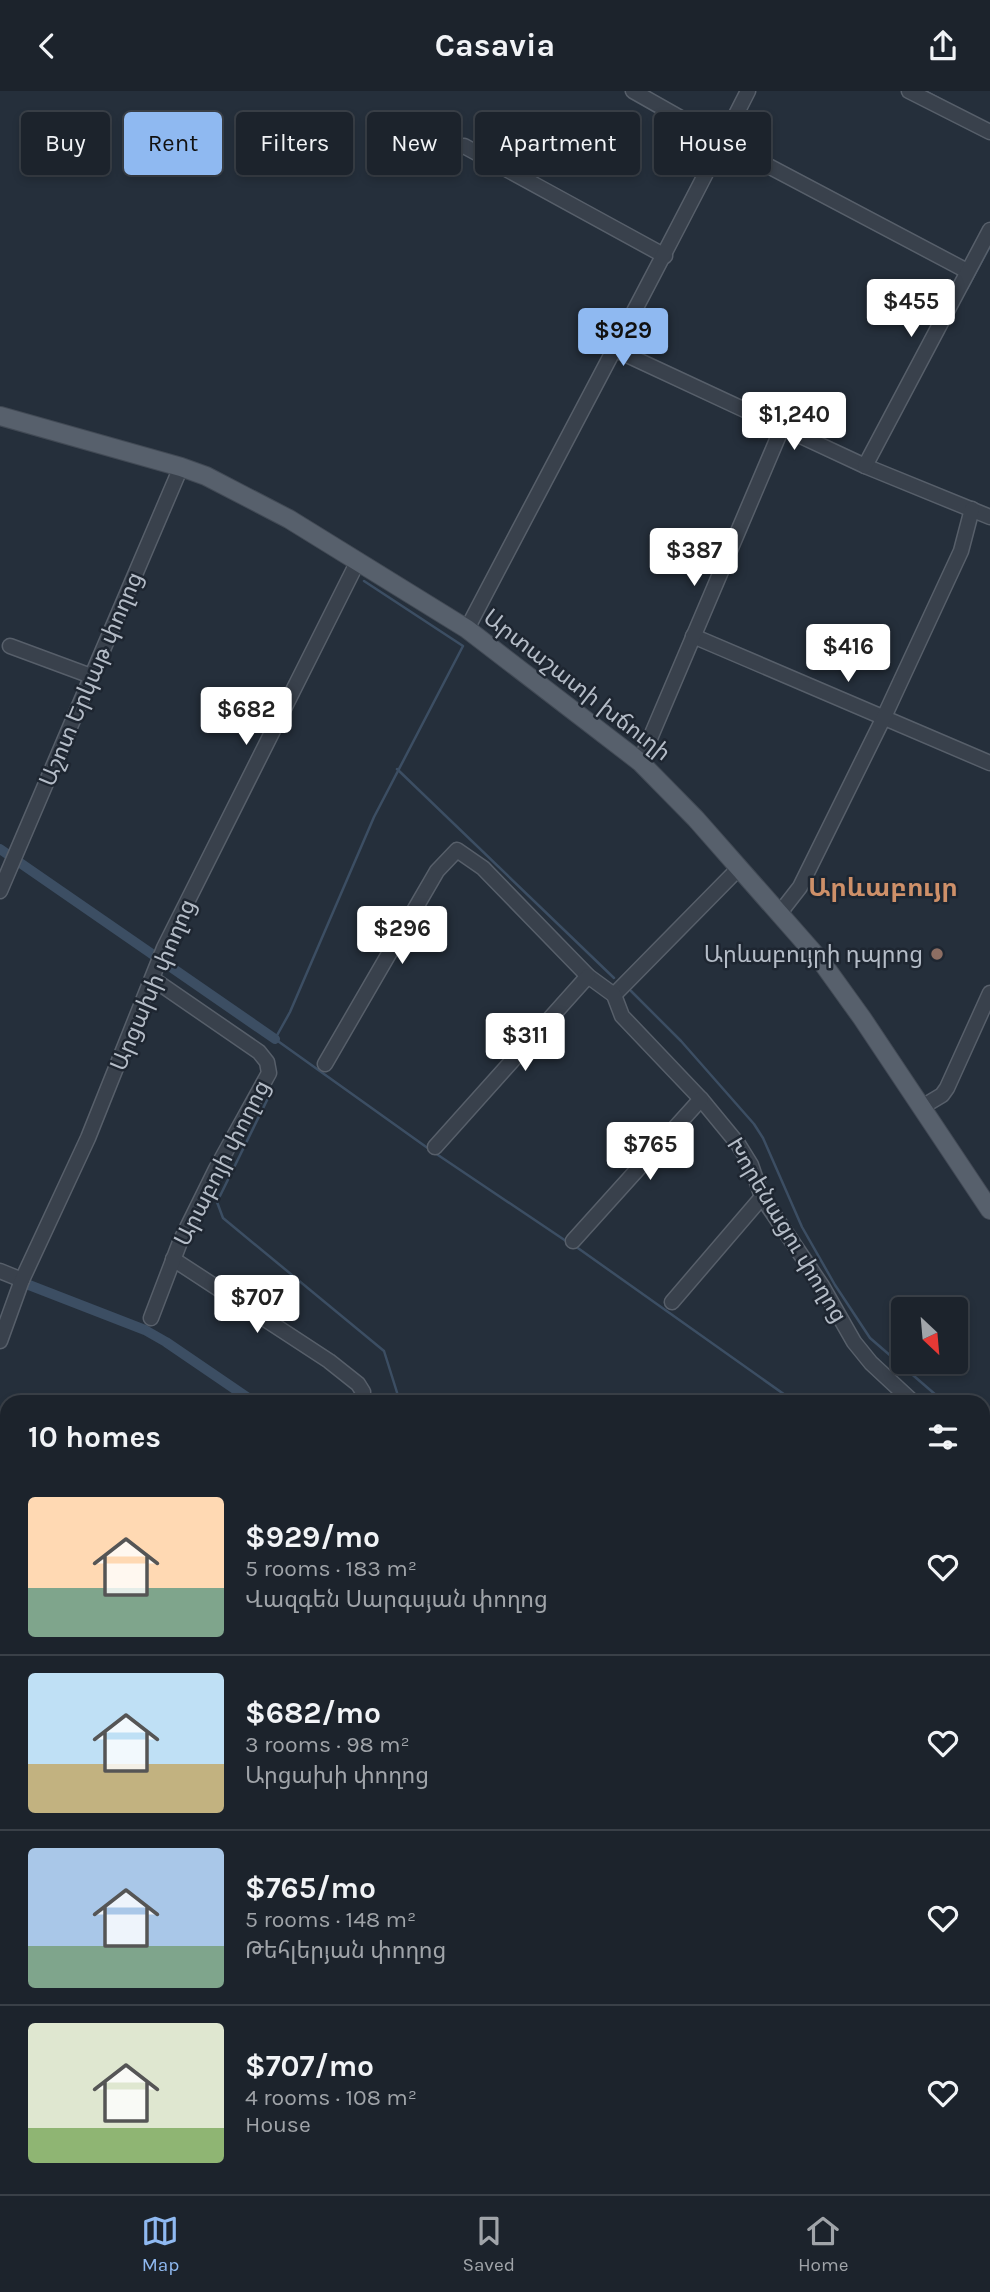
<!DOCTYPE html>
<html lang="en">
<head>
<meta charset="utf-8">
<style>
	body { margin:0; font-family:Karla,"Noto Sans Armenian",sans-serif; background:#292f38; color:#f1f3f6; height:100vh; display:flex; flex-direction:column; font-size:26px; white-space:nowrap }
	* { box-sizing:border-box; margin:0 }
	p { font-size:23px; color:#a0a4a9 }
	.icon { flex:none; width:38px; height:38px; fill:none; stroke:currentColor; stroke-width:2; stroke-linecap:round; stroke-linejoin:round }
	.map { position:relative; flex:1; overflow:hidden }
	.panel { position:absolute; left:0px; top:1304px; width:990px; height:800px; display:flex; flex-direction:column; background:#1c232c; border-radius:21px 21px 0 0; box-shadow:0 4px 10px #0003,0 0 0 2px #3a4048 }
	.panel>* { flex:none }
	.banner { position:absolute; left:21px; top:21px; width:948px; height:63px; display:flex; gap:14px }
	.needle { width:46px; rotate:154deg }
	.fabs { position:absolute; left:891px; top:1206px; display:grid; gap:14px }
	.fabs a { display:grid; place-items:center; width:77px; height:77px; border-radius:7px; background:#1c232c; box-shadow:0 4px 10px #0003,0 0 0 2px #3a4048; font-size:35px }
	.price { position:absolute; translate:-50% -60px; padding:0 16px; border-radius:7px; background:#fff; color:#222; font-size:23px; line-height:46px; filter:drop-shadow(0 2px 4px #0008) }
	.price::after { content:''; position:absolute; left:50%; top:42px; width:21px; height:16px; margin-left:-10px; background:inherit; clip-path:polygon(0 0,100% 0,50% 100%) }
	.price.selected { background:#8fb9f1; color:#111 }
	ul { padding:0; list-style:none }
	li { display:flex; align-items:center; gap:21px; height:175px; padding:0 28px }
	li+li { border-top:2px solid #3a4048 }
	li span { display:grid; place-items:center; flex:none; width:196px; height:140px; border-radius:7px; color:#555 }
	li>.icon { margin-inline-start:auto }
	span .icon { width:84px; height:84px; fill:#fffc; stroke-width:1 }
	li b { font-size:30px }
	h2 { display:flex; justify-content:space-between; align-items:center; height:84px; padding:0 28px; font-size:30px }
	.chip { padding:0 24px; border-radius:7px; background:#1c232c; box-shadow:0 4px 10px #0003,0 0 0 2px #3a4048; font-size:24px; line-height:63px }
	.chip.selected { background:#8fb9f1; color:#111 }
	header { display:flex; justify-content:space-between; align-items:center; height:91px; padding:0 28px; background:#1c232c; font-size:32px; font-weight:700 }
	.dock { display:flex; justify-content:space-around; align-items:center; height:98px; border-top:2px solid #3a4048; background:#1c232c; font-size:19px; color:#a0a4a9 }
	.dock a { display:grid; justify-items:center; gap:4px }
	.dock .selected { color:#8fb9f1 }
	.map>svg:first-child { display:block }
</style>
</head>
<body>
<header><svg class="icon" aria-label="back" viewBox="0 0 24 24"><path d="M15 5l-7 7 7 7"/></svg>Casavia<svg class="icon" aria-label="share" viewBox="0 0 24 24"><path d="M12 15V3M7 8l5-5 5 5M5 13v7h14v-7"/></svg></header>
<div class="map">
<svg width="990" height="2103" viewBox="0 0 990 2103">
	<defs>
		<pattern id="wetland-marsh" width="20" height="14" patternUnits="userSpaceOnUse" patternTransform="scale(1.75)"><rect width="20" height="14" fill="#273b3c"/><path d="M1 5h8M5 5V1M11 12h8M15 12V8" fill="none" stroke="#445557"/></pattern>
	</defs>
	<rect width="100%" height="100%" fill="#252f3b"/>
	<!-- wetland -->
	<g fill="url(#wetland-marsh)">
		<path d="M0,1412L7,1415V1611L0,1610Z"/>
		<path d="M0,2004L7,2007V2096L240,2097L234,2102L227,2103H0Z"/>
	</g>
	<g fill="none" stroke-linecap="round" stroke-linejoin="round">
		<!-- stream -->
		<g stroke="#3c4e63" stroke-width="2.5">
			<path d="M925,0L944,10"/>
			<path d="M967,198L990,155"/>
			<path d="M364,490L463,555L374,726L290,921L275,948L429,1058"/>
			<path d="M397,678L614,887"/>
			<path d="M631,900L681,950L754,1033L763,1047L802,1136L835,1194L870,1247L944,1311"/>
			<path d="M273,997L217,1111L223,1127L384,1260L400,1311"/>
			<path d="M435,1062L566,1150"/>
			<path d="M575,1155L795,1311"/>
			<path d="M0,1320L7,1319"/>
			<path d="M984,1345L990,1350"/>
			<path d="M0,1402L7,1405"/>
			<path d="M984,1406H990"/>
			<path d="M984,1436L990,1435"/>
			<path d="M602,2103L603,2096"/>
			<path d="M723,2103L726,2096"/>
			<path d="M829,2103L833,2096"/>
		</g>
		<!-- canal -->
		<g stroke="#3c4e63" stroke-width="10">
			<path d="M0,758L275,948"/>
			<path d="M29,1194L145,1239L166,1251L254,1311"/>
		</g>
		<defs>
			<g id="minor">
				<path d="M633,0L723,51L967,180"/>
				<path d="M909,0L990,41"/>
				<path d="M464,55L665,165"/>
				<path d="M614,258L865,375L990,426"/>
				<path d="M865,375L990,139"/>
				<path d="M467,538C561,358 657,180 748,0"/>
				<path d="M693,545L990,672"/>
				<path d="M10,555L91,585"/>
				<path d="M640,671L782,337"/>
				<path d="M0,800L181,376"/>
				<path d="M779,823L800,796L884,626L961,460L972,418"/>
				<path d="M614,904L739,777"/>
				<path d="M325,973L437,780L457,759L483,777L588,885L614,904L622,925L701,1008L738,1053L751,1074L762,1106L822,1195L854,1251L871,1272L913,1311"/>
				<path d="M922,1016L942,1004L947,997L990,902"/>
				<path d="M435,1056L588,885"/>
				<path d="M573,1150L701,1008"/>
				<path d="M173,1168L329,1270L358,1293L363,1301L362,1311"/>
				<path d="M0,1180L22,1189"/>
				<path d="M672,1211L762,1106"/>
				<path d="M151,1227L180,1151L216,1078L269,982L267,971L259,961L153,888"/>
				<path d="M0,1250L22,1189L88,1047L164,857L358,470"/>
				<path d="M984,1374L990,1379"/>
				<path d="M984,1897L990,1901"/>
				<path d="M984,1996L990,1982"/>
				<path d="M984,2067L990,2070"/>
				<path d="M867,2096L884,2103"/>
				<path d="M404,2103V2096"/>
				<path d="M538,2103V2096"/>
				<path d="M928,2103L932,2096"/>
			</g>
			<path id="major" d="M0,325L181,376L206,385L289,428L467,538L640,671L696,728L821,870L862,927L990,1119"/>
		</defs>
		<!-- minor casing -->
		<use href="#minor" stroke="#575f6a" stroke-width="17"/>
		<!-- major casing -->
		<use href="#major" stroke="#424a55" stroke-width="20"/>
		<!-- minor -->
		<use href="#minor" stroke="#39414c" stroke-width="14"/>
		<!-- major -->
		<use href="#major" stroke="#57606c" stroke-width="18"/>
	</g>
	<!-- markers -->
	<circle fill="#8d6e63" stroke="#1e2631" stroke-width="2.5" cx="937" cy="863" r="7"/>
	<g text-anchor="middle" dominant-baseline="central" stroke-width="5" stroke-linejoin="round" paint-order="stroke">
		<!-- street labels -->
		<g font-size="23" fill="#b4bcc7" stroke="#1e2631">
			<text transform="translate(91 588) rotate(-67)">Աշոտ Երկաթ փողոց</text>
			<text transform="translate(577 594) rotate(38)">Արտաշատի խճուղի</text>
			<text transform="translate(153 894) rotate(-67)">Արցախի փողոց</text>
			<text transform="translate(222 1072) rotate(-63)">Արաբոյի փողոց</text>
			<text transform="translate(787 1139) rotate(59)">Խորենացու փողոց</text>
		</g>
		<!-- poi labels -->
		<g font-size="23" fill="#b4bcc7" stroke="#1e2631" text-anchor="end">
			<text x="923" y="863">Արևաբույրի դպրոց</text>
		</g>
		<!-- quarter labels -->
		<g font-size="26" font-weight="bold" fill="#ce9069" stroke="#1e2631">
			<text x="883" y="796">Արևաբույր</text>
		</g>
	</g>
</svg>
<div class="fabs">
<a><svg class="needle" viewBox="-14 -14 28 28"><path d="M0-13l5 13h-10z" fill="#e53935"/><path d="M0 13l5-13h-10z" fill="#a0a4a9"/></svg></a>
</div>
<b class="price" style="left:911px;top:248px">$455</b>
<b class="price selected" style="left:623px;top:277px">$929</b>
<b class="price" style="left:794px;top:361px">$1,240</b>
<b class="price" style="left:694px;top:497px">$387</b>
<b class="price" style="left:848px;top:593px">$416</b>
<b class="price" style="left:246px;top:656px">$682</b>
<b class="price" style="left:402px;top:875px">$296</b>
<b class="price" style="left:525px;top:982px">$311</b>
<b class="price" style="left:650px;top:1091px">$765</b>
<b class="price" style="left:257px;top:1244px">$707</b>
<div class="banner">
<a class="chip">Buy</a>
<a class="chip selected">Rent</a>
<a class="chip">Filters</a>
<a class="chip">New</a>
<a class="chip">Apartment</a>
<a class="chip">House</a>
</div>
<section class="panel">
<h2>10 homes<svg class="icon" aria-label="filters" viewBox="0 0 24 24"><path d="M4 7h16M4 17h16"/><circle cx="9" cy="7" r="2"/><circle cx="15" cy="17" r="2"/></svg></h2>
<ul>
<li><span style="background:linear-gradient(#ffd9b3 65%,#7fa58c 0)"><svg class="icon" aria-label="home" viewBox="0 0 24 24"><path d="M3 11l9-7 9 7M6 9v11h12V9"/></svg></span><div><b>$929/mo</b><p>5 rooms · 183 m²</p><p>Վազգեն Սարգսյան փողոց</p></div><svg class="icon" aria-label="heart" viewBox="0 0 24 24"><path d="M12 20l-8-8c-3-5 5-10 8-4 3-6 11-1 8 4z"/></svg></li>
<li><span style="background:linear-gradient(#bfe0f5 65%,#c2b280 0)"><svg class="icon" aria-label="home" viewBox="0 0 24 24"><path d="M3 11l9-7 9 7M6 9v11h12V9"/></svg></span><div><b>$682/mo</b><p>3 rooms · 98 m²</p><p>Արցախի փողոց</p></div><svg class="icon" aria-label="heart" viewBox="0 0 24 24"><path d="M12 20l-8-8c-3-5 5-10 8-4 3-6 11-1 8 4z"/></svg></li>
<li><span style="background:linear-gradient(#a9c7e8 70%,#7fa58c 0)"><svg class="icon" aria-label="home" viewBox="0 0 24 24"><path d="M3 11l9-7 9 7M6 9v11h12V9"/></svg></span><div><b>$765/mo</b><p>5 rooms · 148 m²</p><p>Թեհլերյան փողոց</p></div><svg class="icon" aria-label="heart" viewBox="0 0 24 24"><path d="M12 20l-8-8c-3-5 5-10 8-4 3-6 11-1 8 4z"/></svg></li>
<li><span style="background:linear-gradient(#dfe7d0 75%,#8fb573 0)"><svg class="icon" aria-label="home" viewBox="0 0 24 24"><path d="M3 11l9-7 9 7M6 9v11h12V9"/></svg></span><div><b>$707/mo</b><p>4 rooms · 108 m²</p><p>House</p></div><svg class="icon" aria-label="heart" viewBox="0 0 24 24"><path d="M12 20l-8-8c-3-5 5-10 8-4 3-6 11-1 8 4z"/></svg></li>
</ul>
</section>
</div>
<nav class="dock">
<a class="selected"><svg class="icon" aria-label="map" viewBox="0 0 24 24"><path d="M3 6l6-2 6 2 6-2v14l-6 2-6-2-6 2zM9 4v14M15 6v14"/></svg>Map</a>
<a><svg class="icon" aria-label="saved" viewBox="0 0 24 24"><path d="M7 4h10v16l-5-4-5 4z"/></svg>Saved</a>
<a><svg class="icon" aria-label="home" viewBox="0 0 24 24"><path d="M3 11l9-7 9 7M6 9v11h12V9"/></svg>Home</a>
</nav>
</body>
</html>
